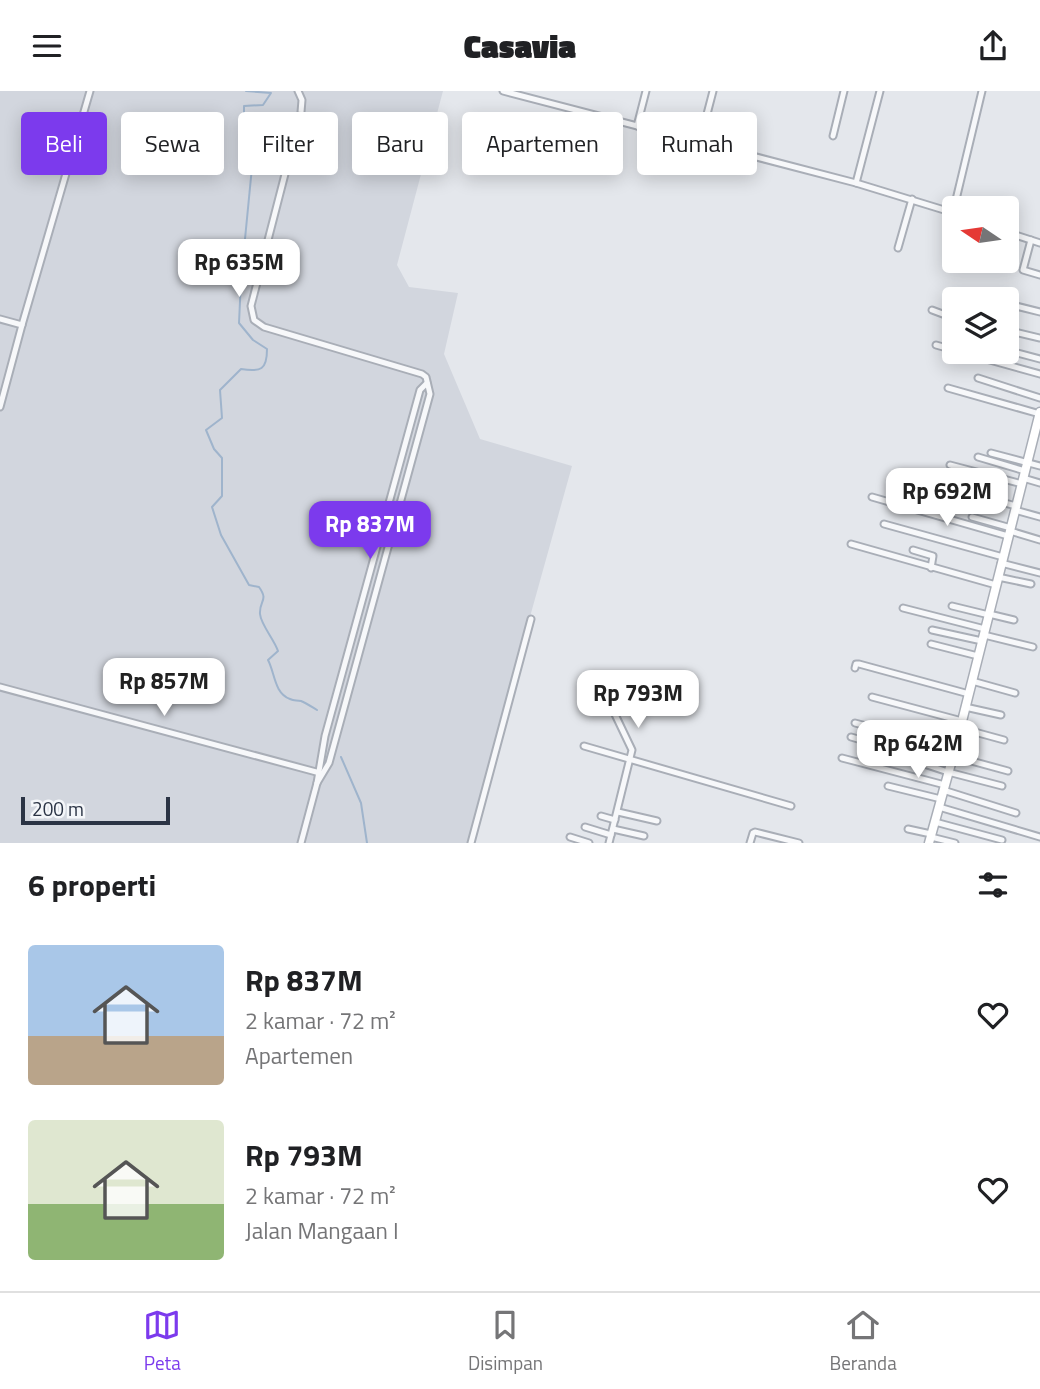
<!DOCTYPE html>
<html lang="id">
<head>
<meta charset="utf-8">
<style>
	body { margin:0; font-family:"Titillium Web",sans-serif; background:#f6f6f6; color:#202124; height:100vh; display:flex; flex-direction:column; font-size:26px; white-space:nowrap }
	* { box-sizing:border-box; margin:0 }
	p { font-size:23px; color:#757577 }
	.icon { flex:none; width:38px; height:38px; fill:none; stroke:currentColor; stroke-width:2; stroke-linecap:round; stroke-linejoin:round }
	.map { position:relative; height:752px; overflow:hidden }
	.panel { display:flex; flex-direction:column; background:#fff; flex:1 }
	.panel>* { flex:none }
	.hud { position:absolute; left:21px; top:21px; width:999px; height:63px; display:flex; gap:14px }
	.needle { width:46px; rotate:283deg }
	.fabs { position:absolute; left:942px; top:105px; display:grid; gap:14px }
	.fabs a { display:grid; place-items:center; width:77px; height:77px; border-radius:7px; background:#fff; box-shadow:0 4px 18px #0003; font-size:35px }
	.scale { position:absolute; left:21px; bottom:18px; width:149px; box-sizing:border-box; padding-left:7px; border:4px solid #2b3445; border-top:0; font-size:19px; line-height:24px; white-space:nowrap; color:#2b3445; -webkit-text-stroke:5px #f4f6f9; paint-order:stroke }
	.price { position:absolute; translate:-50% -60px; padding:0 16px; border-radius:14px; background:#fff; color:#222; font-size:23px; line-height:46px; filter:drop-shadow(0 2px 4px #0008) }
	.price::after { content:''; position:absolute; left:50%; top:42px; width:21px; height:16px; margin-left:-10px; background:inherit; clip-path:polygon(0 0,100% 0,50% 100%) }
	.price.on { background:#7c3aed; color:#fff }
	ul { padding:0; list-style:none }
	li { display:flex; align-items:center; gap:21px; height:175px; padding:0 28px }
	li span { display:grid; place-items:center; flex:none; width:196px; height:140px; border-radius:7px; color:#555 }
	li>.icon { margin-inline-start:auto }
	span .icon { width:84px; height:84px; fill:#fffc; stroke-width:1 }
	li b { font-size:30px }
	h2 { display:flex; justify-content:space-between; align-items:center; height:84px; padding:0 28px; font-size:30px }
	.chip { padding:0 24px; border-radius:7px; background:#fff; box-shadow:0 4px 18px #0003; font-size:24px; line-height:63px }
	.chip.on { background:#7c3aed; color:#fff }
	header { display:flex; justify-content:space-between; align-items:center; height:91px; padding:0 28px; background:#fff; font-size:32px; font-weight:800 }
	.dock { display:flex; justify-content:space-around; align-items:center; height:98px; border-top:2px solid #e0e0e0; background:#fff; font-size:19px; color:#757577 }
	.dock a { display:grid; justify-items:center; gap:4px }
	.dock .on { color:#7c3aed }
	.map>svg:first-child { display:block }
</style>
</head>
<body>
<header><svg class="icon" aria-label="menu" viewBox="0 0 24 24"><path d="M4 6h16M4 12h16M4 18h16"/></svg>Casavia<svg class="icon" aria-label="share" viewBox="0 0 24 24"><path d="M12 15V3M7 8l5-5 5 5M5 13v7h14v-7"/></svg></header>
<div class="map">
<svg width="1040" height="752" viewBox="0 0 1040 752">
	<rect width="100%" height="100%" fill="#e4e7ec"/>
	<!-- built -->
	<path fill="#d2d6de" d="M0,0H443L397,174L409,196L458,202L444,263L480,348L572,375L467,752H0Z"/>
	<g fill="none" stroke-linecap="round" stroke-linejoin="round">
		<!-- stream -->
		<g stroke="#9fb4cc" stroke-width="2">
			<path d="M246,0L271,2L263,14L244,15V24L251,35H256L241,189L239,232L253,249L267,258C267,279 261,281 241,278L220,299L222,327L206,339L214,358L222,367V405L212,416L221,444L249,494L259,496C269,510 259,509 260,523C261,534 274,548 278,560L268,569C275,582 274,602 290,608C294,610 296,609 301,610C306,612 312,616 317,619"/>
			<path d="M341,666L361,712L367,752"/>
		</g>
		<defs>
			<g id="street">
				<path d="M298,0L302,9L301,21L251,215L254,229L264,236L422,283L426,286L430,303L329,672L317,692"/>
				<path d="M503,0L856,92L954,122"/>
				<path d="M637,35L646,0"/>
				<path d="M833,45L844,0"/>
				<path d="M700,50L713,0"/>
				<path d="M856,92L880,0"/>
				<path d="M954,117L982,0"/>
				<path d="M1006,141L1040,152"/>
				<path d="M1031,149L1023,179L1040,184"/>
				<path d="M898,157L912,108"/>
				<path d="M1012,214L1040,221"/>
				<path d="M932,219L948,225L954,230"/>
				<path d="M0,228L22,234"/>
				<path d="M1006,239L1040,247"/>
				<path d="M936,254L954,259"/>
				<path d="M1006,259L1040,268"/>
				<path d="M961,261L1040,283"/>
				<path d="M978,287L1040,307"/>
				<path d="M948,297L1040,323"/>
				<path d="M0,316L22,234L90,0"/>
				<path d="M991,362L1040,375"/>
				<path d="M978,366L1025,380"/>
				<path d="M950,374L1022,393"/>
				<path d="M1023,387L1040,392"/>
				<path d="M916,388L1016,415"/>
				<path d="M872,406L1008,445"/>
				<path d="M1015,419L1040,426"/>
				<path d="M972,426L1011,437"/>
				<path d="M884,433L1003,466"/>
				<path d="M1010,440L1040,449"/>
				<path d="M851,453L996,494"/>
				<path d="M913,459L933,465L931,477"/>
				<path d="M1001,472L1040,482"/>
				<path d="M998,486L1031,493"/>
				<path d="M952,515L989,524"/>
				<path d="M903,517L985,538"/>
				<path d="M989,523L1014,529"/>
				<path d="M932,539L982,550"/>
				<path d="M984,544L1033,556"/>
				<path d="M931,553L978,565"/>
				<path d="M855,577L856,573H859L969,603"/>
				<path d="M972,590L1015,602"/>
				<path d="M0,596L320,682"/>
				<path d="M872,606L962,630"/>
				<path d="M965,616L1001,624"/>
				<path d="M855,632L955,658"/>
				<path d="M960,637L1004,649"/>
				<path d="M851,646L921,666L924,667V673L948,681L1002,695"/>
				<path d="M584,655L791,715"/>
				<path d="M953,665L1008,680"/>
				<path d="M842,667L945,694"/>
				<path d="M888,695L941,708"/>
				<path d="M943,699L1016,722"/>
				<path d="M939,716L1040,746"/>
				<path d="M618,721L657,730"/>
				<path d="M601,725L615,729"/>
				<path d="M935,731L1002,749"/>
				<path d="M585,736L611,744"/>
				<path d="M613,738L644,745"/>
				<path d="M908,738L931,743"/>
				<path d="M570,746L589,752"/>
				<path d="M931,746L955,752"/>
				<path d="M301,752L317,692L325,645L420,299L427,292"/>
				<path d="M471,752L531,528"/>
				<path d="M609,752L632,659L611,615"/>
				<path d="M750,752L753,742L755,741L799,752"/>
			</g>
			<path id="secondary" d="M929,752L955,658L1040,321"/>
		</defs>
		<!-- street casing -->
		<use href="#street" stroke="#a9aeb7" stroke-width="9"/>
		<!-- secondary casing -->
		<use href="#secondary" stroke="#a9aeb7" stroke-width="11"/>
		<!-- street -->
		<use href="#street" stroke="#f7f8fa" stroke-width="5"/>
		<!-- secondary -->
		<use href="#secondary" stroke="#fff" stroke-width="8"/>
	</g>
</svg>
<div class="fabs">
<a><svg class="needle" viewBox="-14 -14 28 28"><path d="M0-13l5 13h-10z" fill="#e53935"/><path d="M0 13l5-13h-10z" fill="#757577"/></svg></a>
<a><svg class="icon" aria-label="layers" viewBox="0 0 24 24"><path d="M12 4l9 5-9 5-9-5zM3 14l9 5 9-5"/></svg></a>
</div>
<div class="scale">200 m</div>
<b class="price" style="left:239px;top:208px">Rp 635M</b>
<b class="price" style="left:947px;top:437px">Rp 692M</b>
<b class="price on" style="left:370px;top:470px">Rp 837M</b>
<b class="price" style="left:164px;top:627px">Rp 857M</b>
<b class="price" style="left:638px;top:639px">Rp 793M</b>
<b class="price" style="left:918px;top:689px">Rp 642M</b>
<div class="hud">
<a class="chip on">Beli</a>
<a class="chip">Sewa</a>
<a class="chip">Filter</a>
<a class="chip">Baru</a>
<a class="chip">Apartemen</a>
<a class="chip">Rumah</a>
</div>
</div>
<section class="panel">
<h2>6 properti<svg class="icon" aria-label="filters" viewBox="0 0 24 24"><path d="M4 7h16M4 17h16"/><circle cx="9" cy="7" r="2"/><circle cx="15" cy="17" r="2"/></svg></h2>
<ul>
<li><span style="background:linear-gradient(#a9c7e8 65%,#b9a48a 0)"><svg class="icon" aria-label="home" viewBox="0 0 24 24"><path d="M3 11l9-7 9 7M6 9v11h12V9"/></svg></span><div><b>Rp 837M</b><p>2 kamar · 72 m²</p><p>Apartemen</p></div><svg class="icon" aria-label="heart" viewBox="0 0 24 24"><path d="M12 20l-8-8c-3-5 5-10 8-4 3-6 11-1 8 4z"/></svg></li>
<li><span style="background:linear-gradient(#dfe7d0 60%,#8fb573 0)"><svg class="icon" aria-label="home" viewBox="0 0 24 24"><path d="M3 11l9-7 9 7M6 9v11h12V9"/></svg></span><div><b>Rp 793M</b><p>2 kamar · 72 m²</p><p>Jalan Mangaan I</p></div><svg class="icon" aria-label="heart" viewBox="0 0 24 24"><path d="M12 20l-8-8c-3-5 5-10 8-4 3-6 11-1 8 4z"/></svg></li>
</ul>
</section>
<nav class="dock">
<a class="on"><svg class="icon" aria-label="map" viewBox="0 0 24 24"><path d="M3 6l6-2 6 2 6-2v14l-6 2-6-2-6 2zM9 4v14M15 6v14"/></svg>Peta</a>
<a><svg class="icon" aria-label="saved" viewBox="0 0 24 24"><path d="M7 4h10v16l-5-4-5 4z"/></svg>Disimpan</a>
<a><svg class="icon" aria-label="home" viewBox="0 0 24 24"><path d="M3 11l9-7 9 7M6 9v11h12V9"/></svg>Beranda</a>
</nav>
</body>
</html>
